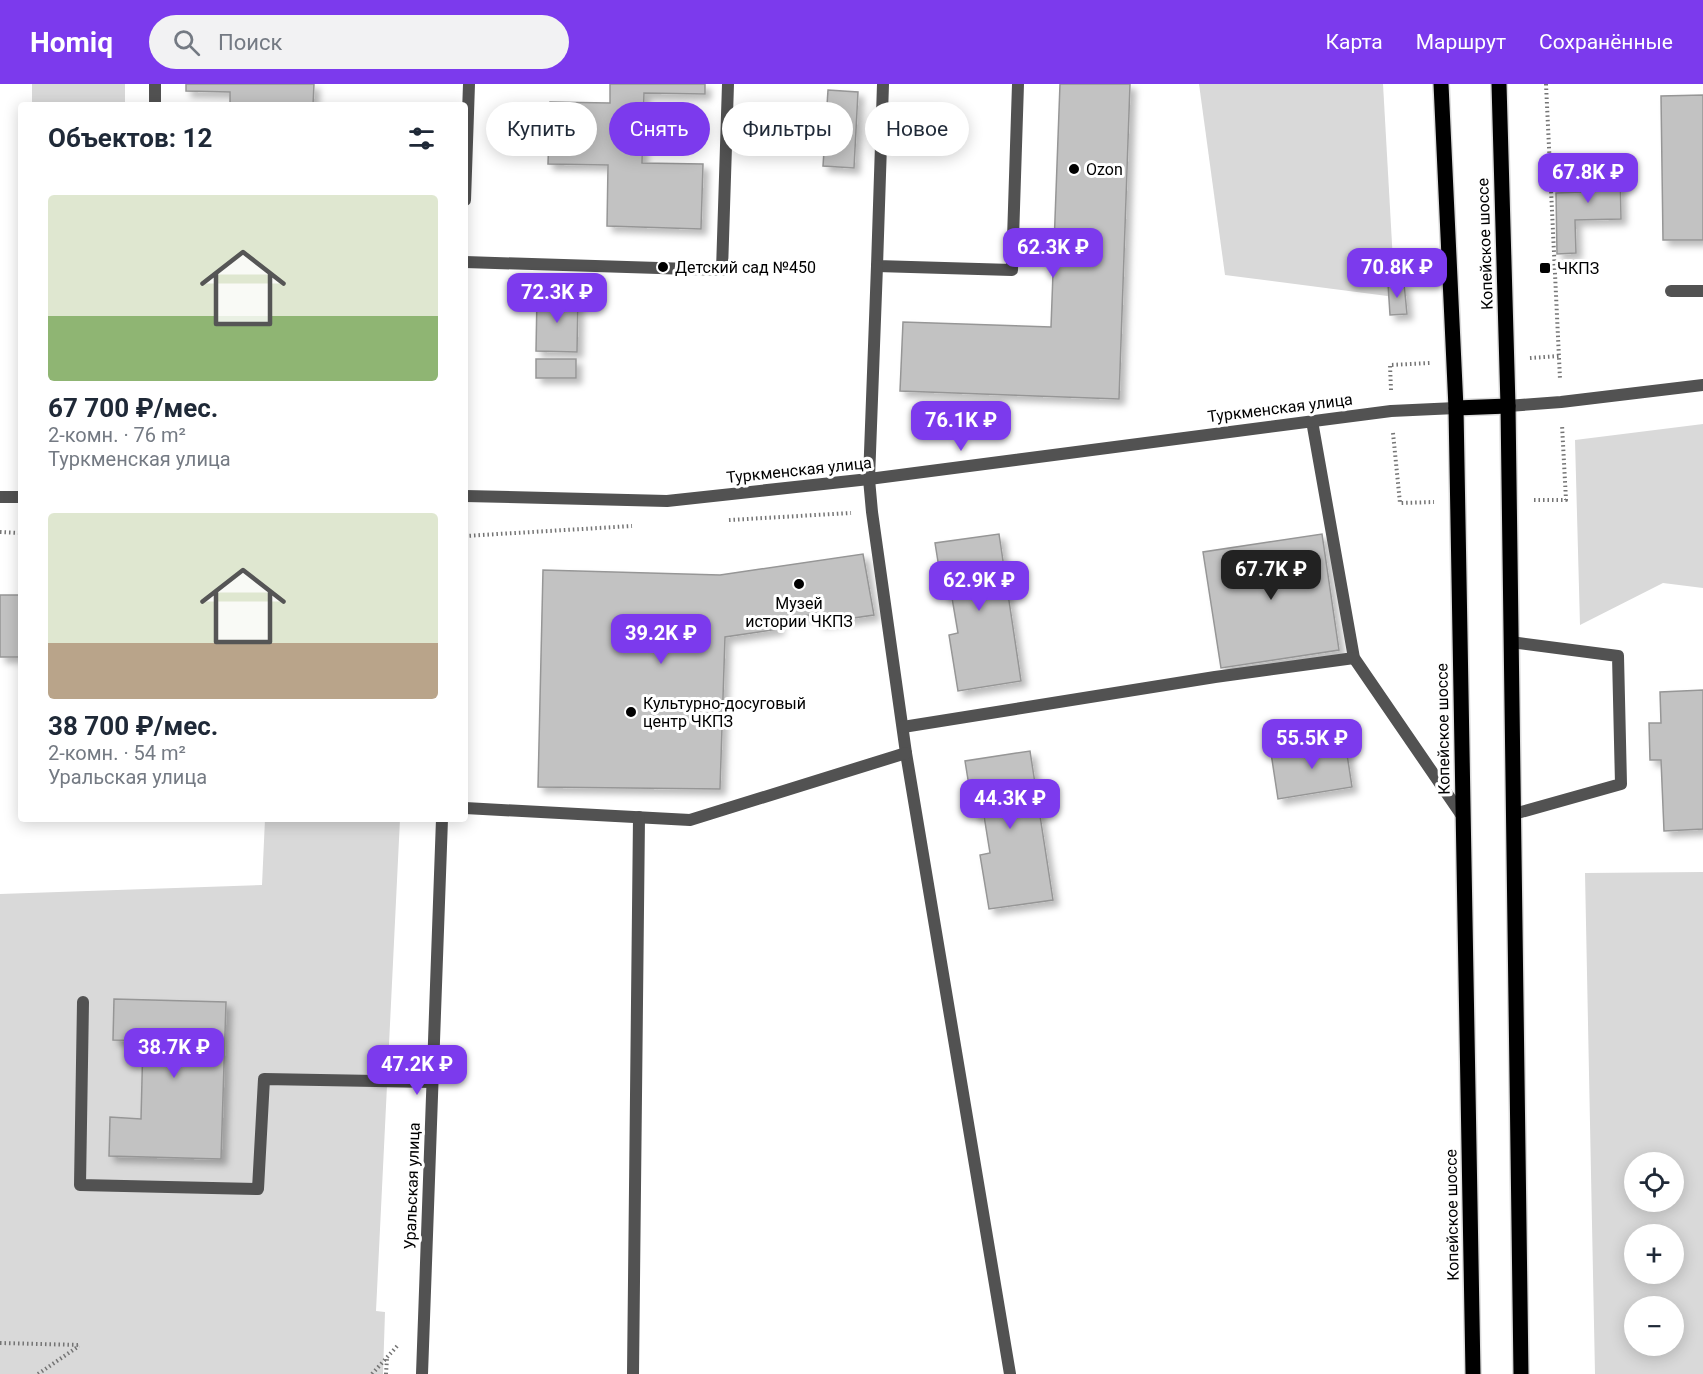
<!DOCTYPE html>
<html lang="ru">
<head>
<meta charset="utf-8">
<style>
	body { margin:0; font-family:Roboto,sans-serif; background:#f2f2f3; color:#1f2937; height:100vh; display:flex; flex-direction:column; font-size:22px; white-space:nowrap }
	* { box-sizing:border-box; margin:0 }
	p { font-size:20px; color:#747a83 }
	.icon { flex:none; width:33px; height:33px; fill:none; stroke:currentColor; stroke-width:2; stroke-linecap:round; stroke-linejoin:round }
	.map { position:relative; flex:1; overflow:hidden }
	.panel { position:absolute; left:18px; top:18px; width:450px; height:720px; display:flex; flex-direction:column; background:#fff; border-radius:6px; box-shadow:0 3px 15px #0003 }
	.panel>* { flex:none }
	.guide { position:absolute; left:486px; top:18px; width:570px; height:54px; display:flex; gap:12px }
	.buttons { position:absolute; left:1624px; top:1068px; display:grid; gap:12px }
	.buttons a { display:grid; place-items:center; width:60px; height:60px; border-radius:50%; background:#fff; box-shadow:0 3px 15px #0003; font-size:30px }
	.price { position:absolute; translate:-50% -51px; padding:0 14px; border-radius:12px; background:#7c3aed; color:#fff; font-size:20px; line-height:39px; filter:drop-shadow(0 2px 3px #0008) }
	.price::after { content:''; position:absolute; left:50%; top:36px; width:18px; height:14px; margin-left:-9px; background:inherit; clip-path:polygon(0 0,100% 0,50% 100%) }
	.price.current { background:#222; color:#fff }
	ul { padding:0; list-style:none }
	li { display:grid; align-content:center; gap:12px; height:318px; padding:0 30px }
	li span { display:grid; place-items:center; height:186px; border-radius:6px; color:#555 }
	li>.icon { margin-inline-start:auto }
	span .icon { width:108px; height:108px; fill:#fffc; stroke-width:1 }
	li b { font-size:26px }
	h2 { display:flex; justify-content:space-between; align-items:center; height:72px; padding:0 30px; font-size:26px }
	.chip { padding:0 21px; border-radius:27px; background:#fff; box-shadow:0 3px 15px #0003; font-size:21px; line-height:54px }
	.chip.current { background:#7c3aed; color:#fff }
	header { display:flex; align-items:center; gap:36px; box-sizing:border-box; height:84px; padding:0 30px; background:#7c3aed; color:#fff }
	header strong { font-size:28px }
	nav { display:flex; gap:33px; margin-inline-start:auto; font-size:21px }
	.search { width:420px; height:54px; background:#f2f2f3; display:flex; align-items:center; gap:15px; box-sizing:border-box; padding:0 21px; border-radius:33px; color:#747a83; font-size:22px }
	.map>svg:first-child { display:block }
</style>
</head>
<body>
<header>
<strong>Homiq</strong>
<div class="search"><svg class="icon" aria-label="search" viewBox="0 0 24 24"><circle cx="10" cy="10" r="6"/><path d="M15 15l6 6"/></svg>Поиск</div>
<nav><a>Карта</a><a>Маршрут</a><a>Сохранённые</a></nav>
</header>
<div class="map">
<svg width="1703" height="1290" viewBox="0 0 1703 1290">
	<defs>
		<filter id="shadow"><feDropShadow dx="5.5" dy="5.5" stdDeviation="3" flood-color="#0004"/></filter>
	</defs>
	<rect width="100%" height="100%" fill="#fff"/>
	<!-- green -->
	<g fill="#d9d9d9" fill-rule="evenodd">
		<rect x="32" y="0" width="93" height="21"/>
		<path d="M1199,0H1383L1395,213L1225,191Z"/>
		<path d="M1703,340V504L1663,499L1580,541L1575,356Z"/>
		<path d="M265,735H400L376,1227L385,1228L383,1290H0V810L262,801Z"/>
		<path d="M1703,788V1290H1595L1585,789ZM1635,1078H1674V1118H1635ZM1674,1150V1190H1635V1150ZM1674,1222V1262H1635V1222Z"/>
	</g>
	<!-- building -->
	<g fill="#c2c2c2" stroke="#969696" stroke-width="1.5" filter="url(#shadow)">
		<path d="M186,0H314L313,21H230V8L186,7Z"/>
		<path d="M610,0H705V10L644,9L642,79L703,80L701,145L607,142L608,81L548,80L550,18L610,19Z"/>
		<path d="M1060,0H1130L1119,315L900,307L903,238L1051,243Z"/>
		<path d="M828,6L858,8L854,84L823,82Z"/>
		<path d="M1703,11V156H1663L1661,12Z"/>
		<path d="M1580,84H1620L1621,135L1575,136L1576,169L1557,170L1556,109L1581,108Z"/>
		<path d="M1404,199L1407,230L1390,231L1388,200Z"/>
		<path d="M537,211L578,212L577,268L536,267Z"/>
		<rect x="536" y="275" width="40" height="19"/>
		<path d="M999,450L1021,597L958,607L949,551L958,549L952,514L944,515L935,459Z"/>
		<path d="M1322,450L1339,566L1221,584L1203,468Z"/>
		<path d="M863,470L874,531L819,539L816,530L777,536L779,545L725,553L720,705L538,703L543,486L720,491Z"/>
		<rect x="0" y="511" width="21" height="62"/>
		<path d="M1703,606V745L1664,747L1661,676H1650L1649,639H1661L1660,608Z"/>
		<path d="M1345,657L1352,703L1278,715L1271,669Z"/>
		<path d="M1030,667L1053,816L989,825L980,771L990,769L984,732L974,733L965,677Z"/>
		<path d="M114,915L226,918L221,1075L109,1072L110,1033L141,1035L143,957L113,956Z"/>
	</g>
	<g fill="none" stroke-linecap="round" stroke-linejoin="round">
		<defs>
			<g id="primary">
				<path d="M1441,0L1456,324L1473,1290"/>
				<path d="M1499,0L1508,322L1521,1290"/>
				<path d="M1456,324L1508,322"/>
			</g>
		</defs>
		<!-- primary casing -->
		<use href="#primary" stroke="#dbdbdb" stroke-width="18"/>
		<!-- path -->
		<g stroke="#747474" stroke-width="4" stroke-dasharray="1.5 3" stroke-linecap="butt">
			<path d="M1546,0L1560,295"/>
			<path d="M1530,274L1559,272"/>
			<path d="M1391,306L1390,281L1430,279"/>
			<path d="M1393,349L1400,419L1434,418"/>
			<path d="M1534,416H1566L1562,341"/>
			<path d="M729,436L851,429"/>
			<path d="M0,448L21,449"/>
			<path d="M465,452L632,442"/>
			<path d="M0,1259L80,1261"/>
			<path d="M38,1290L79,1262"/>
			<path d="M372,1290L399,1260"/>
			<path d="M386,1290L387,1274"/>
		</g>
		<!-- lane -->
		<g stroke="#525252" stroke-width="12">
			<path d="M883,0L877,182L1012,186L1018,0"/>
			<path d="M155,21V0"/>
			<path d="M465,178L722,186L728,0"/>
			<path d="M877,182L869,395L872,428L906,669L1010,1290"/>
			<path d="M1671,207H1703"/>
			<path d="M1508,322L1561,318L1703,301"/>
			<path d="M1312,337L1354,574L1463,733"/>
			<path d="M1511,558L1618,572L1621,700L1514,730"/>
			<path d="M903,643L1215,593L1354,574"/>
			<path d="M465,724L690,736L906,669"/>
			<path d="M83,918L80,1101L258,1105L264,995L432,998"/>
			<path d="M633,1290L639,733"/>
		</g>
		<!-- street -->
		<g stroke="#525252" stroke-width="12">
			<path d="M465,116L469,0"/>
			<path d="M465,412L667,417L869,395L1391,327L1456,324"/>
			<path d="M0,413H21"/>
			<path d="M422,1290L442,735"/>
		</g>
		<!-- primary -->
		<use href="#primary" stroke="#000" stroke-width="15"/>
	</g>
	<!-- markers -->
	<g fill="#000" stroke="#fff" stroke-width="2">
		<circle cx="1074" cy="85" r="6"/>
		<circle cx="663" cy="183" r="6"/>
		<rect x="1539" y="178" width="12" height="12" rx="3"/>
		<circle cx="799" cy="500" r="6"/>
		<circle cx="631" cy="628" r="6"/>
	</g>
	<g text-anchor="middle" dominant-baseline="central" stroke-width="6" stroke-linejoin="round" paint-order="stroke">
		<!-- poi labels -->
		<g font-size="16" fill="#000" stroke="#fff" text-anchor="start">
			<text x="1086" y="85">Ozon</text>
			<text x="675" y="183">Детский сад №450</text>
			<text x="1557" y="184">ЧКПЗ</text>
			<text x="799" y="519" text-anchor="middle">Музей<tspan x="799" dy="18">истории ЧКПЗ</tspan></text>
			<text x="643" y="619">Культурно-досуговый<tspan x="643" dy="18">центр ЧКПЗ</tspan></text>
		</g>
		<!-- street labels -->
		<g font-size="16" fill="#000" stroke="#fff">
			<text transform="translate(1485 160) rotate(-92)">Копейское шоссе</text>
			<text transform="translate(1280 324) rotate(-7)">Туркменская улица</text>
			<text transform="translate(799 386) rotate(-6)">Туркменская улица</text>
			<text transform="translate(1443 645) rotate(-91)">Копейское шоссе</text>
			<text transform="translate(412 1102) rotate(-88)">Уральская улица</text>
			<text transform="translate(1452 1131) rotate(-91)">Копейское шоссе</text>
		</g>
	</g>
</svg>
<div class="buttons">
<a><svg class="icon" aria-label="locate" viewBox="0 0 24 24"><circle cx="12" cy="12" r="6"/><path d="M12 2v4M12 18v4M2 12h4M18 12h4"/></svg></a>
<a>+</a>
<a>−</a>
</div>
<b class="price" style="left:1588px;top:120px">67.8K ₽</b>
<b class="price" style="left:1053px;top:195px">62.3K ₽</b>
<b class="price" style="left:1397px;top:215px">70.8K ₽</b>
<b class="price" style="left:557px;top:240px">72.3K ₽</b>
<b class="price" style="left:961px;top:368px">76.1K ₽</b>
<b class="price current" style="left:1271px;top:517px">67.7K ₽</b>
<b class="price" style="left:979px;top:528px">62.9K ₽</b>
<b class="price" style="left:661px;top:581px">39.2K ₽</b>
<b class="price" style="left:1312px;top:686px">55.5K ₽</b>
<b class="price" style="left:1010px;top:746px">44.3K ₽</b>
<b class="price" style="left:174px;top:995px">38.7K ₽</b>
<b class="price" style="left:417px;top:1012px">47.2K ₽</b>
<div class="guide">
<a class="chip">Купить</a>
<a class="chip current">Снять</a>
<a class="chip">Фильтры</a>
<a class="chip">Новое</a>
</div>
<section class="panel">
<h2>Объектов: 12<svg class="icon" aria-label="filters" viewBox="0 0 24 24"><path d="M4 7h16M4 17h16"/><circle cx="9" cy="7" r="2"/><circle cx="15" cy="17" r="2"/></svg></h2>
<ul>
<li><span style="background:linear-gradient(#dfe7d0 65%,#8fb573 0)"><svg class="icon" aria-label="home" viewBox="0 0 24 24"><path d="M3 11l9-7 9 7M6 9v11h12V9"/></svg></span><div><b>67 700 ₽/мес.</b><p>2-комн. · 76 m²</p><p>Туркменская улица</p></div></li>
<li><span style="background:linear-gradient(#dfe7d0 70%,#b9a48a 0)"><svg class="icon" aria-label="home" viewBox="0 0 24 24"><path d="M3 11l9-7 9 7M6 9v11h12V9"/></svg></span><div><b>38 700 ₽/мес.</b><p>2-комн. · 54 m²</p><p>Уральская улица</p></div></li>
</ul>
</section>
</div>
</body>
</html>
